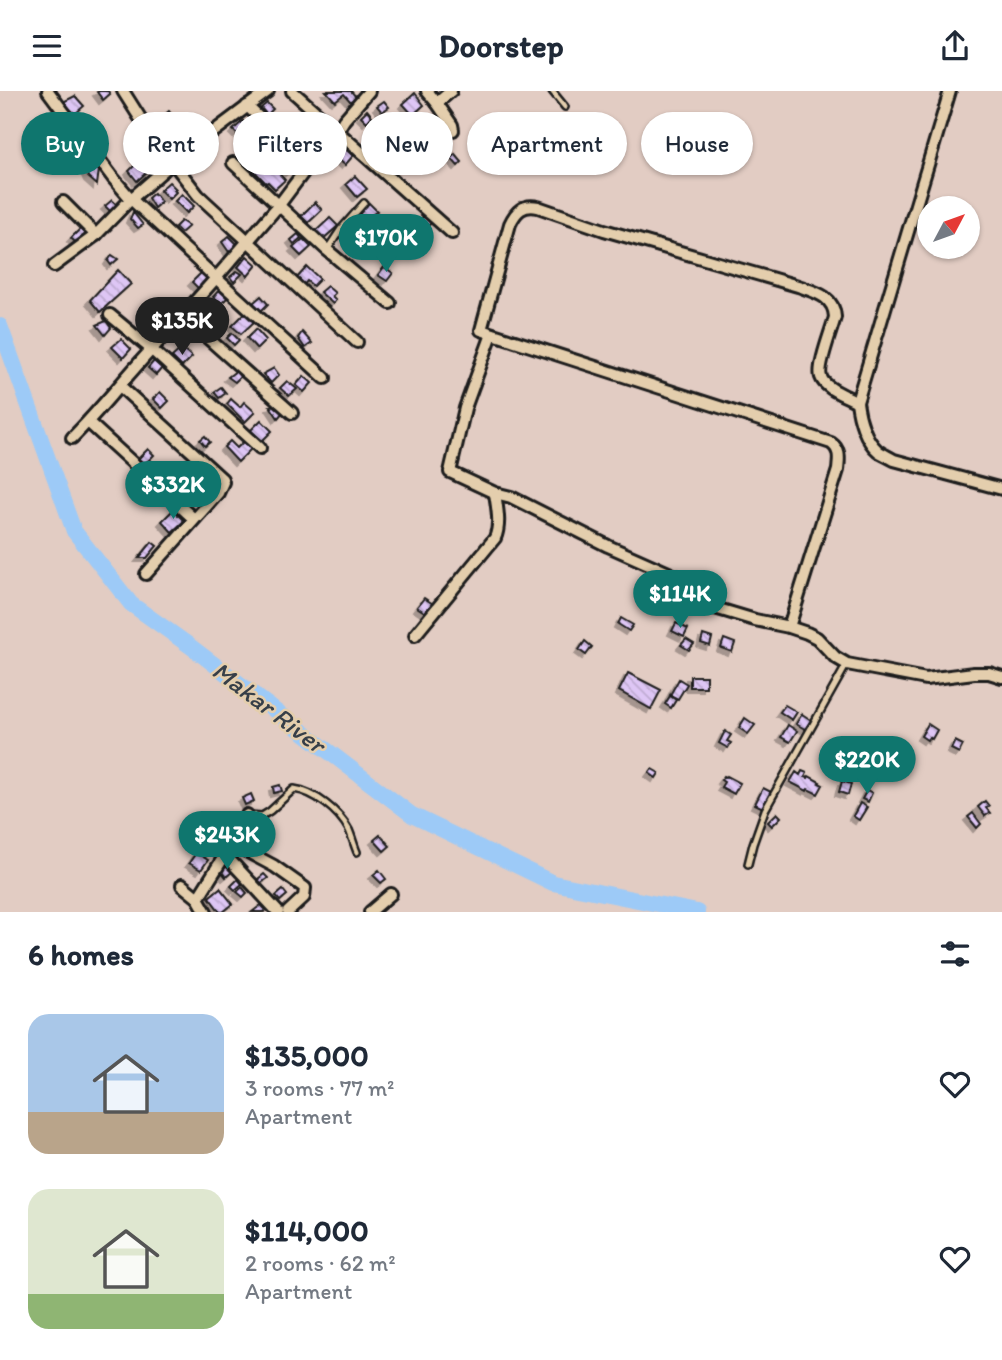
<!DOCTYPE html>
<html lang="en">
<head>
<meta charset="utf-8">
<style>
	body { margin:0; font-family:Itim,sans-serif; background:#f2f2f3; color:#1f2937; height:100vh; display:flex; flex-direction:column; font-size:26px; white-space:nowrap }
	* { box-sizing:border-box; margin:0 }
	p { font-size:23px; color:#747a83 }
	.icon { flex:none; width:38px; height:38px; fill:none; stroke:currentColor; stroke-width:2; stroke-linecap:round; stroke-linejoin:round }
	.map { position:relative; height:821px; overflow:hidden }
	.sheet { display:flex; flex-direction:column; background:#fff; flex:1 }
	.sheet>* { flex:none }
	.guide { position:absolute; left:21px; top:21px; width:961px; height:63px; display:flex; gap:14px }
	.needle { width:46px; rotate:49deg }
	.tools { position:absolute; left:917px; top:105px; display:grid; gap:14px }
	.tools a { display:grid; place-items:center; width:63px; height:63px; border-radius:50%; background:#fff; box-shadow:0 2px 5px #0004; font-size:35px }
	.price { position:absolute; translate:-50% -60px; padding:0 16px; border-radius:24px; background:#0f766e; color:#fff; font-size:23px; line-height:46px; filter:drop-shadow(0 2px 4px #0008) }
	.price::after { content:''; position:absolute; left:50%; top:42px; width:21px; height:16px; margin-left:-10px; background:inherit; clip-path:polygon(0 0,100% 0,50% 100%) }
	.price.selected { background:#222; color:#fff }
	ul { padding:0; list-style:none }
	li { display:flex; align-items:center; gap:21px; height:175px; padding:0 28px }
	li span { display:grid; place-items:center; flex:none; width:196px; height:140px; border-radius:21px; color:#555 }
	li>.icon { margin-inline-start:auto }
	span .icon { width:84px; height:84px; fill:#fffc; stroke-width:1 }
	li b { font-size:30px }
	h2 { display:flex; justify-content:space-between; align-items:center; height:84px; padding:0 28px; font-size:30px }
	.pill { padding:0 24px; border-radius:32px; background:#fff; box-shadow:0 2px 5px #0004; font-size:24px; line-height:63px }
	.pill.selected { background:#0f766e; color:#fff }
	header { display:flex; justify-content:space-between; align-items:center; height:91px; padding:0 28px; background:#fff; font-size:32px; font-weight:700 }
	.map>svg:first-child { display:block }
</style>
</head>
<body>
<header><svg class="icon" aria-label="menu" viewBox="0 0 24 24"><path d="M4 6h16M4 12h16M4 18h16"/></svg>Doorstep<svg class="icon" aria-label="share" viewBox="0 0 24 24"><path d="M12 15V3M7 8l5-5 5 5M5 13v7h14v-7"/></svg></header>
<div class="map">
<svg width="1002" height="821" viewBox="0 0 1002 821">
	<defs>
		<pattern id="building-back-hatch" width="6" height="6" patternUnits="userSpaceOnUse" patternTransform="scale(1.75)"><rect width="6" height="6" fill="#dec6f5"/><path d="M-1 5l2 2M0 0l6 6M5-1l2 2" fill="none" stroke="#beaad1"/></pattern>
		<filter id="shadow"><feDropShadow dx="-4" dy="4" stdDeviation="0" flood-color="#0004"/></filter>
	</defs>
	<rect width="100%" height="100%" fill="#e2ccc3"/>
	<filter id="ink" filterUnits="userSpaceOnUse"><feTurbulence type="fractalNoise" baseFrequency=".0143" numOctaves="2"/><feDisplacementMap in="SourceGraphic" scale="14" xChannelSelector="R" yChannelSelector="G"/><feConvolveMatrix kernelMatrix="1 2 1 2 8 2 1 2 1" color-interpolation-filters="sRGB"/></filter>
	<g filter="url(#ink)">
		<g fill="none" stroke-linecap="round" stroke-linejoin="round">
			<!-- river -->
			<path stroke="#9dcaf7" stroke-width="16" d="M0,235L74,440L131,513L190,555L412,724L553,792L697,821"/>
		</g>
		<!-- building -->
		<g fill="url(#building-back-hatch)" stroke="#1c1c1c" stroke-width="2" filter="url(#shadow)">
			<path d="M99,0H108L110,3L103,9L97,1Z"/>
			<path d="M326,0H351L356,6L351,11L344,3L335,10Z"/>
			<path d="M415,2L424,14L413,24L403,13Z"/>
			<path d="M75,5L84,15L75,23L63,11Z"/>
			<path d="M384,10L389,16L382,21L377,15Z"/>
			<path d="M267,12L273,18L267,24L261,17Z"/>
			<path d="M304,19L310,26L305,30L299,23Z"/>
			<path d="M367,19L372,25L367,31L361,25Z"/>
			<path d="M169,20L178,32L171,37L162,26Z"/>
			<path d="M243,30L247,34L237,43L233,39Z"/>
			<path d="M322,33L330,41L321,50L313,42Z"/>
			<path d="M426,49L432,55L427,59L422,53Z"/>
			<path d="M341,54L353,65L345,74L333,64Z"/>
			<path d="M151,57L156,63L159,61L165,67L155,75L144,62Z"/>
			<path d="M247,58L259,70L263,65L285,89L275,98L268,91L266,92L240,65Z"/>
			<path d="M270,59L276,65L271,69L266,63Z"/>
			<path d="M421,59L428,66L421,72L415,65Z"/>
			<path d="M289,62L299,72L289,81L286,78L282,81L276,74Z"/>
			<path d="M455,63L462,71L458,75L451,67Z"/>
			<path d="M138,71L147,81L137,90L129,80Z"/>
			<path d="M82,72L99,79L97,94L88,86Z"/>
			<path d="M355,85L367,98L357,106L346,93Z"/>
			<path d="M169,91L176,98L174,99L176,101L169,108L160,99Z"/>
			<path d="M154,102L161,111L154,117L148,107Z"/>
			<path d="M182,103L194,115L187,122L175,110Z"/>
			<path d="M112,109L117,114L110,120L105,115Z"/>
			<path d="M315,111L322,119L308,132L301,125Z"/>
			<path d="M369,112L377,120L372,124L375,127L368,133L358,122Z"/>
			<path d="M133,121L143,134L138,137L130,128Z"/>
			<path d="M424,125L431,132L423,140L416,133Z"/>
			<path d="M330,127L338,135L323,148L316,140Z"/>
			<path d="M181,130L189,135L181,142L175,136Z"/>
			<path d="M80,138L86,144L77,153L71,147Z"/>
			<path d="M298,143L301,147L294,153L291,149Z"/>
			<path d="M229,145L238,154L229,161L222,151Z"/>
			<path d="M303,148L311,156L301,165L293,157Z"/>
			<path d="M112,164L118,168L111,174L108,170Z"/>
			<path d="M247,165L257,174L248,185L238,176Z"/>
			<path d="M307,176L320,188L313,195L307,190L303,195L296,188Z"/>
			<path d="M384,176L393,182L387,190L378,184Z"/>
			<path d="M118,179L131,193L100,221L90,209Z"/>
			<path d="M237,180L242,183L234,191L230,186Z"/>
			<path d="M202,181L210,190L200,199L192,191Z"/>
			<path d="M327,195L335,202L332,205L336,209L333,213L320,201Z"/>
			<path d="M221,197L229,205L221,213L213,206Z"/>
			<path d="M261,205L268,213L261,220L253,212Z"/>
			<path d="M246,221L255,230L241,243L232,235Z"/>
			<path d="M106,230L111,237L105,244L97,234Z"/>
			<path d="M256,238L266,249L257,258L247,247Z"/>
			<path d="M302,241L312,252L305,257L298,247Z"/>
			<path d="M232,242L239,249L234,254L227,247Z"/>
			<path d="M121,248L131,258L123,267L112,256Z"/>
			<path d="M182,257L192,266L182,276L172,266Z"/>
			<path d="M154,270L162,277L156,284L148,277Z"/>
			<path d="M274,277L279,284L271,292L263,283Z"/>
			<path d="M236,280L240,286L235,291L228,286Z"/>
			<path d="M304,285L312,292L304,301L296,294Z"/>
			<path d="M287,290L297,298L289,305L280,297Z"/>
			<path d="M221,296L226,302L219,307L214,301Z"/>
			<path d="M160,301L169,310L162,317L153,308Z"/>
			<path d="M231,308L240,316L244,311L255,321L245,331L227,313Z"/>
			<path d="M277,314L283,321L278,327L270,315Z"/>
			<path d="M261,329L272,340L260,352L249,341Z"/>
			<path d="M205,345L210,351L205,355L200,349Z"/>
			<path d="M230,350L237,357L244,350L251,358L238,371L224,356Z"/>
			<path d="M148,358L154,364L144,374L138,368Z"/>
			<path d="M191,394L199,403L192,410L183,400Z"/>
			<path d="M143,398L151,405L146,410L138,403Z"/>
			<path d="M173,419L184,430L172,441L162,430Z"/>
			<path d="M152,451L157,455L147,467H139Z"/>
			<path d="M424,507L433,513L426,522L417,516Z"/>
			<path d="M621,527L633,534L629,540L618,533Z"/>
			<path d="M676,532L688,538L684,546L672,540Z"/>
			<path d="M703,544L712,547L710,555L701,552Z"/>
			<path d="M686,548L694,553L689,559L681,554Z"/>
			<path d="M724,548L735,552L732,561L721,557Z"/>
			<path d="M585,550L592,556L586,564L579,559Z"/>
			<path d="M628,582L661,599L651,618L619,600Z"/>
			<rect x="690" y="585" width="16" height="11"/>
			<path d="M679,588L687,593L678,608L670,604Z"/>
			<path d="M670,605L676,609L671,617L665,613Z"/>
			<path d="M785,614L797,621L792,629L780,621Z"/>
			<path d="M802,623L811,629L805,638L796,633Z"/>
			<path d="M745,627L755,634L748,643L739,637Z"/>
			<path d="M928,633L937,639L932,648L929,646L927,649L921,645Z"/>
			<path d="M788,634L797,640L790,651L781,646Z"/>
			<path d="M725,640L731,644L727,650L731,652L728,657L719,652Z"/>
			<path d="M955,650L963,654L959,662L951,658Z"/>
			<path d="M652,678L659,682L656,687L649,682Z"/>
			<path d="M802,680L807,682L805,686L808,687L809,685L820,691L819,692L823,694L818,703L808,698L807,700L790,691L796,681L800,684Z"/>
			<path d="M724,685L726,686L727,685L740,692L734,703L721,696L724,691L721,689Z"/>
			<path d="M842,690L851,693L848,704L839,701Z"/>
			<path d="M280,694L282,700L274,702L273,696Z"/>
			<path d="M763,697L771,701L763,717L755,713Z"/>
			<path d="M867,699L872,702L868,711L862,708Z"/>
			<path d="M251,703L254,710L245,714L242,707Z"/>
			<path d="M985,710L989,715L986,717L990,722L985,725L978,716Z"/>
			<path d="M860,712L867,716L859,729L853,725Z"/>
			<path d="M777,722L781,726L772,735L768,731Z"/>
			<path d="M973,722L981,733L977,737L968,726Z"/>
			<path d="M233,725L239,728L233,738L227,735Z"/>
			<path d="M212,734L230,743L226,751L222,749L220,753L206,746Z"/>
			<path d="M380,744L390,755L384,760L374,749Z"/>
			<path d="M196,762L208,769L201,779L189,772Z"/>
			<path d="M228,774L233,780L226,786L221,780Z"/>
			<path d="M379,779L386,788L381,792L373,784Z"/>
			<path d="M264,783L268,787L261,792L258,788Z"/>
			<path d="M238,788L242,793L235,799L231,795Z"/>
			<path d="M242,796L247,802L243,806L237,801Z"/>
			<path d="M220,797L233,813L223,821H220L209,806Z"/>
			<path d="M283,799L287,804L280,810L276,805Z"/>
			<path d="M261,814L266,819L264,821H252Z"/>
		</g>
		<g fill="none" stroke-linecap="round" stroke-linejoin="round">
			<defs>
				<g id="service">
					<path d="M552,0L565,16"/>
					<path d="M327,159L341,138L364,112"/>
					<path d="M248,724L262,725L270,720L294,698C315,701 339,720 349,739C352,746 354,754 357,761"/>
					<path d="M748,773L753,753L765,719L847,573"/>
				</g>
				<g id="minor">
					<path d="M48,0L113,87L131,108L216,187C195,211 172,235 151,259C124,288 100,319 72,347"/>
					<path d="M123,0L147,38L198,104L357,251"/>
					<path d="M292,0L452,142"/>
					<path d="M427,0L437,12L451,0"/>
					<path d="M950,0L857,311C859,327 865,349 878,360C882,363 889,366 894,369L1002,398"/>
					<path d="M437,12L452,34L453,39"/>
					<path d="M247,15L309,74"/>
					<path d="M233,72L327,159L390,212"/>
					<path d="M63,111L96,144"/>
					<path d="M54,175L96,144L131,108L172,72L268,0"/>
					<path d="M110,224L151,258L260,357"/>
					<path d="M183,225L292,322"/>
					<path d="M492,243L465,317L450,381L495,402L511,406L608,455L680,487L687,492L695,506L705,514L755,529L789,536L807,542L817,547L835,566L847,573L926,588L974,582H989L1002,586"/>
					<path d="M325,287L216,187L279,114L309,74L329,53L344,29L369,0"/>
					<path d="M120,295L222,388L223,391L218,402L146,483"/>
					<path d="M88,331L194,428"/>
					<path d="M789,536L838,379C839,368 841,359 831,352L481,239L510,133C516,120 523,113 538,116L604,139L798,195C815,201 834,205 835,226C832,238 817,276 821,286C825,298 847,305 857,311"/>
					<path d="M415,544L495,447C501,433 497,417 495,402"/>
					<path d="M231,752L274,775L305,797L304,806L288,821"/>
					<path d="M225,764L278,821"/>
					<path d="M182,794L198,807L206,821"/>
					<path d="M198,807L225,764L247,724"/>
					<path d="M370,821L391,803"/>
				</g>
			</defs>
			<!-- service casing -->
			<use href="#service" stroke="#1c1c1c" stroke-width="10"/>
			<!-- minor casing -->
			<use href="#minor" stroke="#1c1c1c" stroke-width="16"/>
			<!-- service -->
			<use href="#service" stroke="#e4cead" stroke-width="5"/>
			<!-- minor -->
			<use href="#minor" stroke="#e4cead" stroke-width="10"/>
		</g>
	</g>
	<g text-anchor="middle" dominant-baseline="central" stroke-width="5" stroke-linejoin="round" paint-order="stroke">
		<!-- water labels -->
		<g font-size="26" font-style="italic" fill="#363f48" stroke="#e4cead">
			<text transform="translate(269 616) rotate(37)">Makar River</text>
		</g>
	</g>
</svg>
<div class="tools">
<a><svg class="needle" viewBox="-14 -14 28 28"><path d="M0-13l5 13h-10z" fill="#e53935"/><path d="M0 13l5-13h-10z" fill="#747a83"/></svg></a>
</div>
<b class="price" style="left:386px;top:183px">$170K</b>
<b class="price selected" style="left:182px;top:266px">$135K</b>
<b class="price" style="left:173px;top:430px">$332K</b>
<b class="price" style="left:680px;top:539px">$114K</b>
<b class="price" style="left:867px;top:705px">$220K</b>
<b class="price" style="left:227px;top:780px">$243K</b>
<div class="guide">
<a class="pill selected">Buy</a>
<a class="pill">Rent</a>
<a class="pill">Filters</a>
<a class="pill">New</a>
<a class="pill">Apartment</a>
<a class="pill">House</a>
</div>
</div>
<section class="sheet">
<h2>6 homes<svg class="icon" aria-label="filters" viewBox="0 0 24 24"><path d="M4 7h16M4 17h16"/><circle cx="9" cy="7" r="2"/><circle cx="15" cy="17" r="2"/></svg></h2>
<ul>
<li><span style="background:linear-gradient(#a9c7e8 70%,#b9a48a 0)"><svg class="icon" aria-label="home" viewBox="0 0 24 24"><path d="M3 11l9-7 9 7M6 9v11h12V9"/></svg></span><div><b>$135,000</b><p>3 rooms · 77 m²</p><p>Apartment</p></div><svg class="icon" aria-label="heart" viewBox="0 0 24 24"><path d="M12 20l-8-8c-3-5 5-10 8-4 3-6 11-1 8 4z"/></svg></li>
<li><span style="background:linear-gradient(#dfe7d0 75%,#8fb573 0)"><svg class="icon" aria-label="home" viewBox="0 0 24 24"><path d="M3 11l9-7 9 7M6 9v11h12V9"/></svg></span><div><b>$114,000</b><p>2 rooms · 62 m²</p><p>Apartment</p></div><svg class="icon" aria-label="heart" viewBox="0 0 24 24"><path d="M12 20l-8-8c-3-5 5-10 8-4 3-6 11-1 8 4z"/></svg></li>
</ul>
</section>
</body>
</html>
